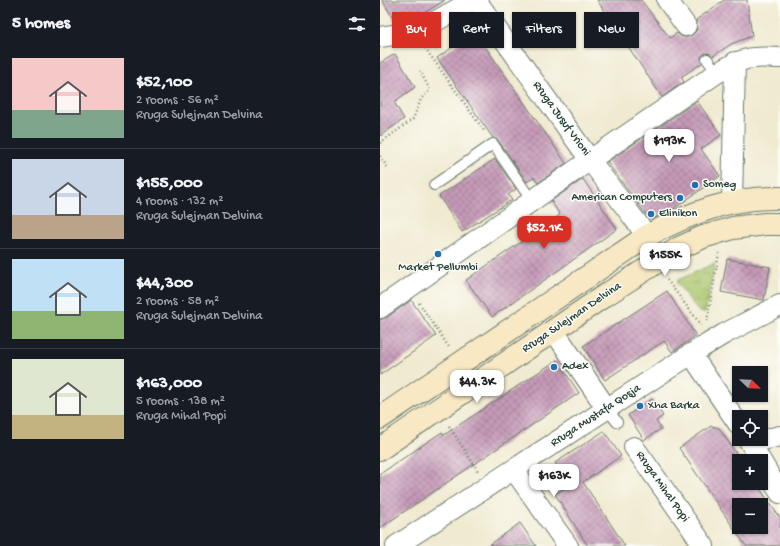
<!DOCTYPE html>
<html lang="en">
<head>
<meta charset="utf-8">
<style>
	body { margin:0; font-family:"Gochi Hand",sans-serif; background:#242831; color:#f1f3f6; height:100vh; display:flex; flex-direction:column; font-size:15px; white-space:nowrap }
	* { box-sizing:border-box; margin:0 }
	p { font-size:13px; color:#9ea1a6 }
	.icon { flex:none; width:22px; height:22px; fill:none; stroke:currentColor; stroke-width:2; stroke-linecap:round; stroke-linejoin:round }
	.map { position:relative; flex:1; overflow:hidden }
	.side { display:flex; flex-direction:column; background:#171b24; width:380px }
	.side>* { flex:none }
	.guide { position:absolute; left:12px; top:12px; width:328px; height:36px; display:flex; gap:8px }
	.needle { width:26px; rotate:113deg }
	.fabs { position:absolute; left:352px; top:366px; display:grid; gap:8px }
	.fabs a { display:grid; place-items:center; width:36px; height:36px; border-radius:0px; background:#171b24; box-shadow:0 1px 3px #0004; font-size:20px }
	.price { position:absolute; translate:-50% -34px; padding:0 9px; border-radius:8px; background:#fff; color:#222; font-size:13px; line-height:26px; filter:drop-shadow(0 1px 2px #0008) }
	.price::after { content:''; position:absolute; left:50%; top:24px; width:12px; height:9px; margin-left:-6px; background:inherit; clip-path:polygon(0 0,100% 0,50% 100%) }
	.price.selected { background:#d93025; color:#fff }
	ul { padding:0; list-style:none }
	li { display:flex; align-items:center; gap:12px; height:100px; padding:0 12px }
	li+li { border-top:1px solid #363941 }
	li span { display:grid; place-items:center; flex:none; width:112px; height:80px; border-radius:0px; color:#555 }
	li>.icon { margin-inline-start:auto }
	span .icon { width:48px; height:48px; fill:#fffc; stroke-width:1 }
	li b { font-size:17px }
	h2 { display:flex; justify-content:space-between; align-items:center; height:48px; padding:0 12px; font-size:17px }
	.tag { padding:0 14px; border-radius:0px; background:#171b24; box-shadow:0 1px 3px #0004; font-size:14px; line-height:36px }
	.tag.selected { background:#d93025; color:#fff }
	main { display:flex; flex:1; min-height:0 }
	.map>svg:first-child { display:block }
</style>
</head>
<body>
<main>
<section class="side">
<h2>5 homes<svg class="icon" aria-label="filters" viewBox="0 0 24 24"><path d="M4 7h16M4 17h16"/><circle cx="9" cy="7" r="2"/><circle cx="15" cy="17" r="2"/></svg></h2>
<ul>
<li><span style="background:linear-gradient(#f6c9c9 65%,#7fa58c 0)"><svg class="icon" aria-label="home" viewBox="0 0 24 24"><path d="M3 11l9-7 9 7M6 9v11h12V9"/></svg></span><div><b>$52,100</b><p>2 rooms · 56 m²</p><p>Rruga Sulejman Delvina</p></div></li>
<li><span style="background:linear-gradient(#c9d6e8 70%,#b9a48a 0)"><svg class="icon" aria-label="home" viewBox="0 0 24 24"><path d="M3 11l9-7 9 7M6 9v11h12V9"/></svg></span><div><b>$155,000</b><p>4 rooms · 132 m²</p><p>Rruga Sulejman Delvina</p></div></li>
<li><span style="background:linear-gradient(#bfe0f5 65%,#8fb573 0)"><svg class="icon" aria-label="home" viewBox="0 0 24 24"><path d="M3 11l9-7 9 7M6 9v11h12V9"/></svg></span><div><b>$44,300</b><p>2 rooms · 58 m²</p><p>Rruga Sulejman Delvina</p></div></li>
<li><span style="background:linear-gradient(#dfe7d0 70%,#c2b280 0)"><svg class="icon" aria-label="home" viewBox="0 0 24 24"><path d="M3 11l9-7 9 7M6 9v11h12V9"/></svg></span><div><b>$163,000</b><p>5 rooms · 138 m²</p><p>Rruga Mihal Popi</p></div></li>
</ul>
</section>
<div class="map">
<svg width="400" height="546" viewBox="0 0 400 546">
	<defs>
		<pattern id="park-crowns" width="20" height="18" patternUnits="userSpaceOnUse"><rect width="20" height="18" fill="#a9c56b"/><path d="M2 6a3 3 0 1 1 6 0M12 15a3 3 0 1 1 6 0" fill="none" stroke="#89a159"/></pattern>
		<pattern id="building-cross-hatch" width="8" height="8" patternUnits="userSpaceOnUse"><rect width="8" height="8" fill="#c69ab8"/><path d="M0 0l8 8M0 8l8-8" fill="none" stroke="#a07f96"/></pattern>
	</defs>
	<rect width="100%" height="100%" fill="#fdfcf7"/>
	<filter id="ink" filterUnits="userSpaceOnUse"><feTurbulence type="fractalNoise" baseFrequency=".025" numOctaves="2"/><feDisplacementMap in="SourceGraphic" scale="8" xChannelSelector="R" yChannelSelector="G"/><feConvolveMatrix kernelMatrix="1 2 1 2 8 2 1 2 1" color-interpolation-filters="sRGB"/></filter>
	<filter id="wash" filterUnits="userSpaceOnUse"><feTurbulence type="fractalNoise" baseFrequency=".012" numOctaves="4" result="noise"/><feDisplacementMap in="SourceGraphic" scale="16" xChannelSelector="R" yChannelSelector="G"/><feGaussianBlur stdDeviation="0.9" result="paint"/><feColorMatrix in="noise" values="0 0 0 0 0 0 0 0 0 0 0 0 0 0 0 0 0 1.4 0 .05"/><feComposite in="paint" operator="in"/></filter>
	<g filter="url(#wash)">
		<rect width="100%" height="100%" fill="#f0ead0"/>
		<!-- park -->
		<path fill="url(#park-crowns)" stroke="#648150" d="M335,263L326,309L325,312H321L318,311L297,283L298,280Z"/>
		<g id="blocks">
			<!-- building -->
			<g fill="url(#building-cross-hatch)" fill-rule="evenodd">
				<path d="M2,0H65L38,17L30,21L16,23Z"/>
				<path d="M217,0H261L290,38L297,33L302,37H308L312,35L317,30V24L316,20L344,0H367L372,36L351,44L333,56L329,53L324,54L321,57L322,63L301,77L304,82L282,97Z"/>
				<path d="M95,32L186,163L158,183L154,177L147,182L118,140L113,138L57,58Z"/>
				<path d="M15,54L35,87L14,102L24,119L0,136V63Z"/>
				<path d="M317,101L341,135L321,149L340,176L292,210L270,220L227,162Z"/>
				<path d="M115,159L136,189L128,195L132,200L82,232L59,196Z"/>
				<path d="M203,179L237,229L112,317L86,280L180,215L171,201Z"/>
				<path d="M347,259L390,267L384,300L341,292Z"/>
				<path d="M287,291L316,336L292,352L284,341L225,380L203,346Z"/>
				<path d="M31,300L56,336L0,375V320L7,317Z"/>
				<path d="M177,360L199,393L0,528V474L62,432L64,435Z"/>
				<path d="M272,399L283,416L276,421L281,429L264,440L248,415Z"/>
				<path d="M331,426L339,428L361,461H359V483H376L400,518V546H366L299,448ZM359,505H381V527H359Z"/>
				<path d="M224,431L241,456L203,482L245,546H208L175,494L190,485L175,463Z"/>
				<path d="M140,523L156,546H108Z"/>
			</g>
		</g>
	</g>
	<g filter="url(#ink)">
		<use href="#blocks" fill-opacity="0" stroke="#687a6b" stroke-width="1"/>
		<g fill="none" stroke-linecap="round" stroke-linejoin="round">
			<defs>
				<g id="lane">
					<path d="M327,59L337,73"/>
					<path d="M54,185L113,144L152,201"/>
					<path d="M227,409L237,422"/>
				</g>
				<g id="street">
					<path d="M96,0L210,160L267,236"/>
					<path d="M287,0L306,26"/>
					<path d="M0,37L33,32L49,25L93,0"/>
					<path d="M352,203L355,62"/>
					<path d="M0,308L210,160L337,73C361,58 371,56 400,58"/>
					<path d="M174,331L227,409"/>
					<path d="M311,354L359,425"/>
					<path d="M368,439L400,493"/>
					<path d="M371,443L400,436"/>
					<path d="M254,447L324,546"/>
					<path d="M134,470L188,546"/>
					<path d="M16,546L311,354L344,334L400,305"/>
				</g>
				<g id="secondary">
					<path d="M0,418L267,236C310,213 350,197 400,198"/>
					<path d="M0,449L224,296L299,248L323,237L353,228L385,224H400"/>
				</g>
			</defs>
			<!-- lane casing -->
			<use href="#lane" stroke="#687a6b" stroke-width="12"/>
			<!-- street casing -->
			<use href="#street" stroke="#687a6b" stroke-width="22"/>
			<!-- secondary casing -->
			<use href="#secondary" stroke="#687a6b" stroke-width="24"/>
			<!-- path -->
			<g stroke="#687a6b" stroke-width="2.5" stroke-dasharray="1 3" stroke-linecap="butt">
				<path d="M45,48L105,132"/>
				<path d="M0,143L33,119L41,99L50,90L40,71"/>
				<path d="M0,156L7,167"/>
				<path d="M287,280L321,325"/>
				<path d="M39,303L69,347"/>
				<path d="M327,321L339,253"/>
				<path d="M69,426L98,471"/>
			</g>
			<!-- lane -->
			<use href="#lane" stroke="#fff" stroke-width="10"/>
			<!-- street -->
			<use href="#street" stroke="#fff" stroke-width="20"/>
			<!-- secondary -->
			<use href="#secondary" stroke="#f8e8c3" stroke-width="22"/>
		</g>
	</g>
	<!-- markers -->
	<g fill="#1f6fb2" stroke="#fdfcf7" stroke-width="1.5">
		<circle cx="315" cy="185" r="4"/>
		<circle cx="300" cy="198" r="4"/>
		<circle cx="271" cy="214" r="4"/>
		<circle cx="58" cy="254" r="4"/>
		<circle cx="174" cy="367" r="4"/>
		<circle cx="260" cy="406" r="4"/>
	</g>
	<g text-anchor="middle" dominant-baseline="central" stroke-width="3" stroke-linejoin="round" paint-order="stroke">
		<!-- street labels -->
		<g font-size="12" fill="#1f3d34" stroke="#fdfcf7">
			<text transform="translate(181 119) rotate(54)">Rruga Jusuf Vrioni</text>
			<text transform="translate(192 318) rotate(-34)">Rruga Sulejman Delvina</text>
			<text transform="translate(216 416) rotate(-33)">Rruga Mustafa Qosja</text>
			<text transform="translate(282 487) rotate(55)">Rruga Mihal Popi</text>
		</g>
		<!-- poi labels -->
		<g font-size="12" fill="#1f3d34" stroke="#fdfcf7" text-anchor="start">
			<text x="323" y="185">Someg</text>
			<text x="292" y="198" text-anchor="end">American Computers</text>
			<text x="279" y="214">Elinikon</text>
			<text x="58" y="268" text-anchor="middle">Market Pellumbi</text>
			<text x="182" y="367">Adex</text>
			<text x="268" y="406">Xha Barka</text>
		</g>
	</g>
</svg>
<div class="fabs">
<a><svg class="needle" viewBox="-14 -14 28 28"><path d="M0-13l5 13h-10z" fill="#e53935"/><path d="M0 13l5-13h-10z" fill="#9ea1a6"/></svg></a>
<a><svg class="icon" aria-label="locate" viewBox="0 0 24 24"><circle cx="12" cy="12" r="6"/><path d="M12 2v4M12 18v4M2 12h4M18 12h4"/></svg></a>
<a>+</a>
<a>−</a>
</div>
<b class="price" style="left:289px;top:163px">$193K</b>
<b class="price selected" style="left:164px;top:250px">$52.1K</b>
<b class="price" style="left:285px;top:277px">$155K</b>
<b class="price" style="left:97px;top:404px">$44.3K</b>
<b class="price" style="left:174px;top:498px">$163K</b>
<div class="guide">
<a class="tag selected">Buy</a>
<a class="tag">Rent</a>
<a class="tag">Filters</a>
<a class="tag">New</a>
</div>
</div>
</main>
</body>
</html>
